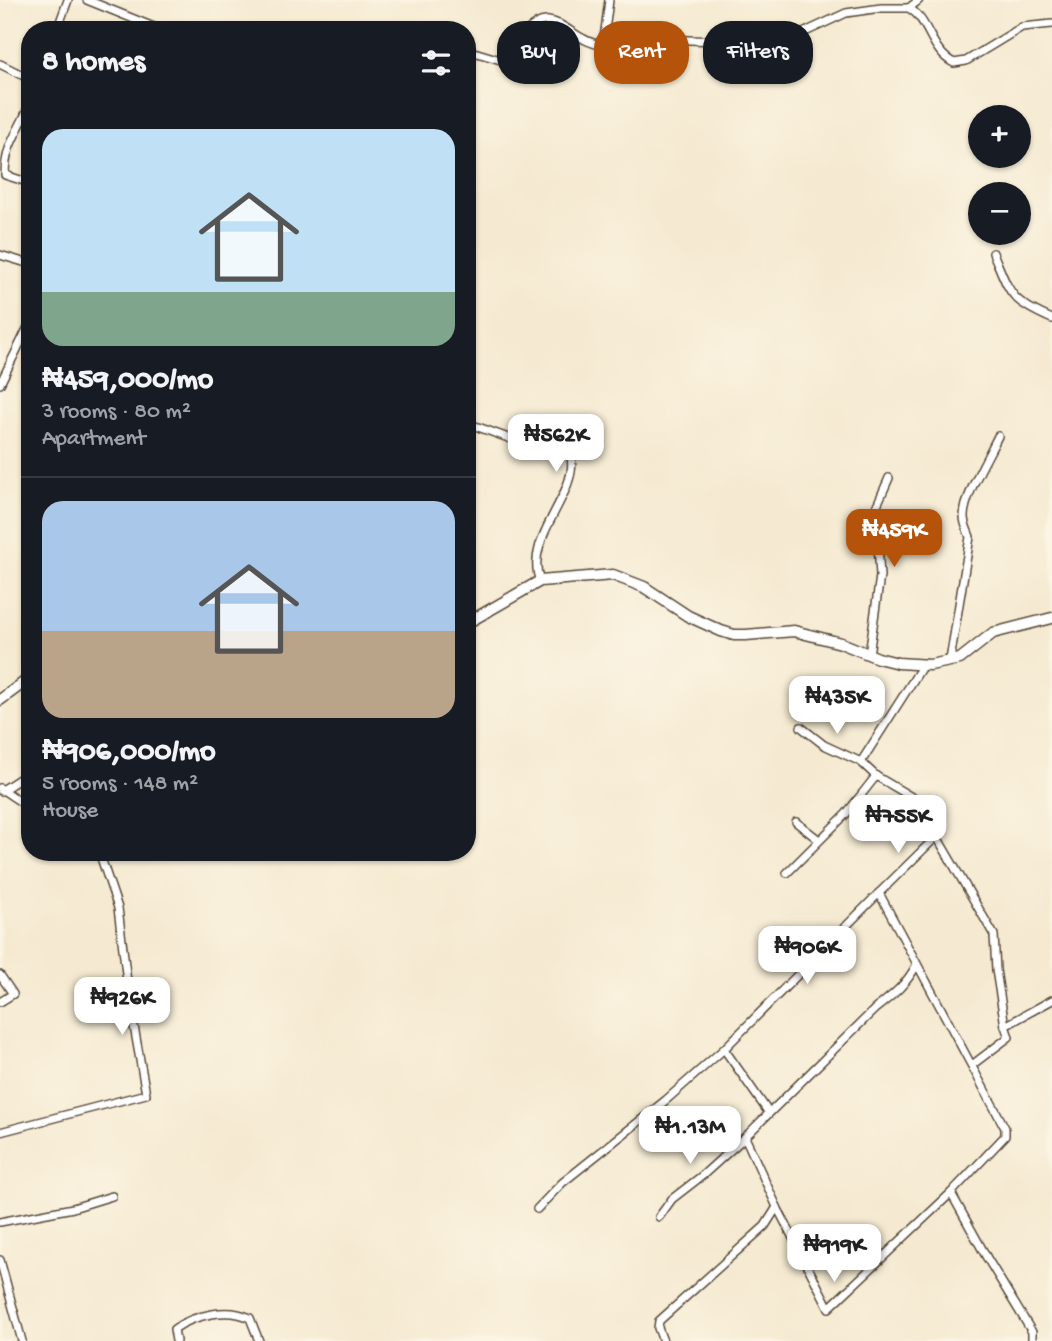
<!DOCTYPE html>
<html lang="en">
<head>
<meta charset="utf-8">
<style>
	body { margin:0; font-family:"Gochi Hand",sans-serif; background:#20242c; color:#f1f3f6; height:100vh; display:flex; flex-direction:column; font-size:26px; white-space:nowrap }
	* { box-sizing:border-box; margin:0 }
	p { font-size:23px; color:#9ea1a6 }
	.icon { flex:none; width:38px; height:38px; fill:none; stroke:currentColor; stroke-width:2; stroke-linecap:round; stroke-linejoin:round }
	.map { position:relative; flex:1; overflow:hidden }
	.sheet { position:absolute; left:21px; top:21px; width:455px; height:840px; display:flex; flex-direction:column; background:#171b24; border-radius:28px; box-shadow:0 2px 5px #0004 }
	.sheet>* { flex:none }
	.banner { position:absolute; left:497px; top:21px; width:450px; height:63px; display:flex; gap:14px }
	.buttons { position:absolute; left:968px; top:105px; display:grid; gap:14px }
	.buttons a { display:grid; place-items:center; width:63px; height:63px; border-radius:50%; background:#171b24; box-shadow:0 2px 5px #0004; font-size:35px }
	.price { position:absolute; translate:-50% -60px; padding:0 16px; border-radius:14px; background:#fff; color:#222; font-size:23px; line-height:46px; filter:drop-shadow(0 2px 4px #0008) }
	.price::after { content:''; position:absolute; left:50%; top:42px; width:21px; height:16px; margin-left:-10px; background:inherit; clip-path:polygon(0 0,100% 0,50% 100%) }
	.price.selected { background:#b45309; color:#fff }
	ul { padding:0; list-style:none }
	li { display:grid; align-content:center; gap:14px; height:371px; padding:0 21px }
	li+li { border-top:2px solid #363941 }
	li span { display:grid; place-items:center; height:217px; border-radius:21px; color:#555 }
	li>.icon { margin-inline-start:auto }
	span .icon { width:126px; height:126px; fill:#fffc; stroke-width:1 }
	li b { font-size:30px }
	h2 { display:flex; justify-content:space-between; align-items:center; height:84px; padding:0 21px; font-size:30px }
	.chip { padding:0 24px; border-radius:28px; background:#171b24; box-shadow:0 2px 5px #0004; font-size:24px; line-height:63px }
	.chip.selected { background:#b45309; color:#fff }
	.map>svg:first-child { display:block }
</style>
</head>
<body>
<div class="map">
<svg width="1052" height="1341" viewBox="0 0 1052 1341">
	<rect width="100%" height="100%" fill="#fcf5e5"/>
	<filter id="ink" filterUnits="userSpaceOnUse"><feTurbulence type="fractalNoise" baseFrequency=".0143" numOctaves="2"/><feDisplacementMap in="SourceGraphic" scale="14" xChannelSelector="R" yChannelSelector="G"/><feConvolveMatrix kernelMatrix="1 2 1 2 8 2 1 2 1" color-interpolation-filters="sRGB"/></filter>
	<filter id="wash" filterUnits="userSpaceOnUse"><feTurbulence type="fractalNoise" baseFrequency=".00686" numOctaves="4" result="noise"/><feDisplacementMap in="SourceGraphic" scale="28" xChannelSelector="R" yChannelSelector="G"/><feGaussianBlur stdDeviation="1.57" result="paint"/><feColorMatrix in="noise" values="0 0 0 0 0 0 0 0 0 0 0 0 0 0 0 0 0 1.4 0 .05"/><feComposite in="paint" operator="in"/></filter>
	<g filter="url(#wash)">
		<rect width="100%" height="100%" fill="#f5ead1"/>
	</g>
	<g filter="url(#ink)">
		<g fill="none" stroke-linecap="round" stroke-linejoin="round">
			<defs>
				<g id="street">
					<path d="M87,0L161,30"/>
					<path d="M909,8C930,21 930,51 954,63L966,61L1022,27L1052,24"/>
					<path d="M57,30L68,0"/>
					<path d="M603,46L612,48L658,39L720,41L742,36L803,33L846,13L881,8H909L919,0"/>
					<path d="M467,53L474,52L504,61C512,53 516,42 524,34C547,9 559,25 582,38C588,42 596,44 603,46L609,0"/>
					<path d="M0,64L30,79"/>
					<path d="M30,103C20,131 5,143 5,175L30,183"/>
					<path d="M993,253C1011,295 1009,300 1052,319"/>
					<path d="M0,255L30,264"/>
					<path d="M0,384L30,323"/>
					<path d="M467,423L522,443C534,443 543,434 555,434C607,473 519,530 540,581"/>
					<path d="M869,655L880,576L878,544L873,525L874,512L889,478"/>
					<path d="M950,660L970,537C968,531 964,524 964,517C964,496 988,457 998,436"/>
					<path d="M923,665L861,762L876,776L915,799L994,935L996,970L1005,1026L1009,1037L972,1065"/>
					<path d="M801,727L824,745L861,762"/>
					<path d="M0,788L30,808"/>
					<path d="M1,791L30,772"/>
					<path d="M796,822L819,840"/>
					<path d="M787,873L846,814L876,776"/>
					<path d="M879,893L937,836"/>
					<path d="M0,975L13,994L0,1002"/>
					<path d="M1005,1026L1052,1000"/>
					<path d="M769,1113L724,1049L879,893L1005,1128V1136L951,1193L829,1308L777,1207L745,1137L875,1009C893,995 907,984 917,964"/>
					<path d="M0,1132L146,1094L129,998L118,908L99,852"/>
					<path d="M951,1193L987,1258L1032,1332V1341"/>
					<path d="M537,1209L562,1183L666,1100L724,1049"/>
					<path d="M659,1217L672,1199L703,1175L745,1137"/>
					<path d="M0,1222L73,1208L112,1196"/>
					<path d="M0,1260L22,1341"/>
					<path d="M176,1341L174,1329C194,1315 228,1307 250,1318L259,1341"/>
					<path d="M663,1341L658,1328L659,1321L765,1226L777,1207"/>
				</g>
				<g id="secondary">
					<path d="M467,623L540,581L613,575L644,587L688,616L721,631L734,635H746L794,631L841,643L878,658L898,663L930,665L960,659L993,633L1052,618"/>
					<path d="M0,700L30,678"/>
				</g>
			</defs>
			<!-- street casing -->
			<use href="#street" stroke="#574739" stroke-width="10"/>
			<!-- secondary casing -->
			<use href="#secondary" stroke="#574739" stroke-width="13"/>
			<!-- street -->
			<use href="#street" stroke="#fff" stroke-width="7"/>
			<!-- secondary -->
			<use href="#secondary" stroke="#fff" stroke-width="10"/>
		</g>
	</g>
</svg>
<div class="buttons">
<a>+</a>
<a>−</a>
</div>
<b class="price" style="left:556px;top:474px">₦562K</b>
<b class="price selected" style="left:894px;top:569px">₦459K</b>
<b class="price" style="left:837px;top:736px">₦435K</b>
<b class="price" style="left:898px;top:855px">₦755K</b>
<b class="price" style="left:807px;top:986px">₦906K</b>
<b class="price" style="left:122px;top:1037px">₦926K</b>
<b class="price" style="left:690px;top:1166px">₦1.13M</b>
<b class="price" style="left:834px;top:1284px">₦919K</b>
<div class="banner">
<a class="chip">Buy</a>
<a class="chip selected">Rent</a>
<a class="chip">Filters</a>
</div>
<section class="sheet">
<h2>8 homes<svg class="icon" aria-label="filters" viewBox="0 0 24 24"><path d="M4 7h16M4 17h16"/><circle cx="9" cy="7" r="2"/><circle cx="15" cy="17" r="2"/></svg></h2>
<ul>
<li><span style="background:linear-gradient(#bfe0f5 75%,#7fa58c 0)"><svg class="icon" aria-label="home" viewBox="0 0 24 24"><path d="M3 11l9-7 9 7M6 9v11h12V9"/></svg></span><div><b>₦459,000/mo</b><p>3 rooms · 80 m²</p><p>Apartment</p></div></li>
<li><span style="background:linear-gradient(#a9c7e8 60%,#b9a48a 0)"><svg class="icon" aria-label="home" viewBox="0 0 24 24"><path d="M3 11l9-7 9 7M6 9v11h12V9"/></svg></span><div><b>₦906,000/mo</b><p>5 rooms · 148 m²</p><p>House</p></div></li>
</ul>
</section>
</div>
</body>
</html>
